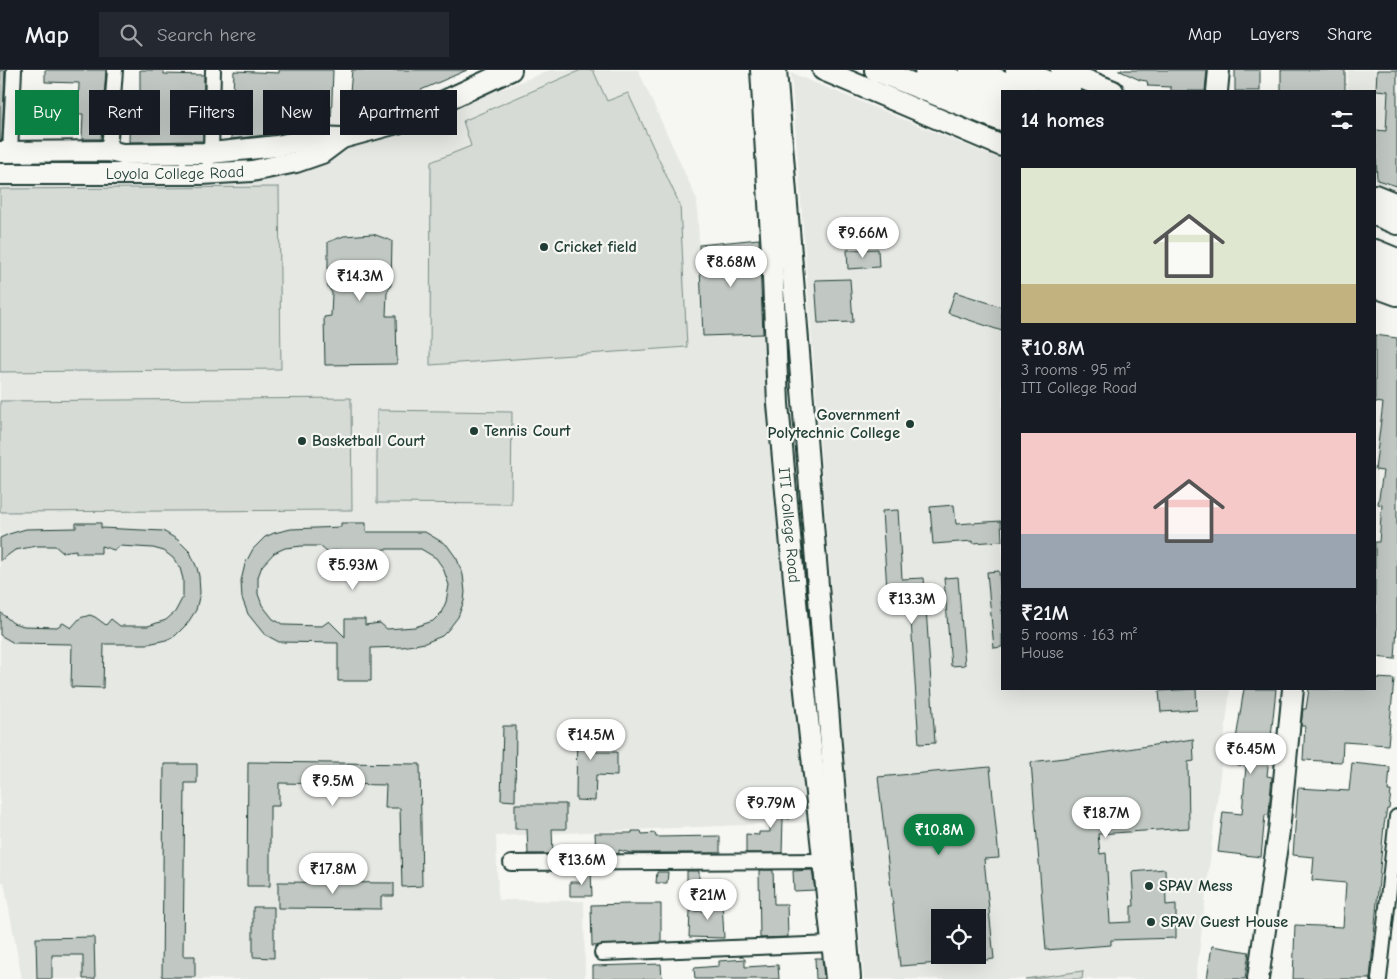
<!DOCTYPE html>
<html lang="en">
<head>
<meta charset="utf-8">
<style>
	body { margin:0; font-family:"Comic Neue",sans-serif; background:#242831; color:#f1f3f6; height:100vh; display:flex; flex-direction:column; font-size:19px; white-space:nowrap }
	* { box-sizing:border-box; margin:0 }
	p { font-size:16px; color:#9ea1a6 }
	.icon { flex:none; width:28px; height:28px; fill:none; stroke:currentColor; stroke-width:2; stroke-linecap:round; stroke-linejoin:round }
	.map { position:relative; flex:1; overflow:hidden }
	.sheet { position:absolute; left:1001px; top:20px; width:375px; height:600px; display:flex; flex-direction:column; background:#171b24; border-radius:0px; box-shadow:0 5px 20px #0002 }
	.sheet>* { flex:none }
	.hud { position:absolute; left:15px; top:20px; width:475px; height:45px; display:flex; gap:10px }
	.controls { position:absolute; left:931px; top:839px; display:grid; gap:10px }
	.controls a { display:grid; place-items:center; width:55px; height:55px; border-radius:0px; background:#171b24; box-shadow:0 5px 20px #0002; font-size:25px }
	.price { position:absolute; translate:-50% -42px; padding:0 11px; border-radius:18px; background:#fff; color:#222; font-size:16px; line-height:32px; filter:drop-shadow(0 1px 2px #0008) }
	.price::after { content:''; position:absolute; left:50%; top:30px; width:15px; height:11px; margin-left:-8px; background:inherit; clip-path:polygon(0 0,100% 0,50% 100%) }
	.price.current { background:#0b8043; color:#fff }
	ul { padding:0; list-style:none }
	li { display:grid; align-content:center; gap:10px; height:265px; padding:0 20px }
	li span { display:grid; place-items:center; height:155px; border-radius:0px; color:#555 }
	li>.icon { margin-inline-start:auto }
	span .icon { width:90px; height:90px; fill:#fffc; stroke-width:1 }
	li b { font-size:21px }
	h2 { display:flex; justify-content:space-between; align-items:center; height:60px; padding:0 20px; font-size:21px }
	.chip { padding:0 18px; border-radius:0px; background:#171b24; box-shadow:0 5px 20px #0002; font-size:18px; line-height:45px }
	.chip.current { background:#0b8043; color:#fff }
	header { display:flex; align-items:center; gap:30px; box-sizing:border-box; height:70px; padding:0 25px; background:#171b24; border-bottom:1px solid #363941 }
	header strong { font-size:24px }
	nav { display:flex; gap:28px; margin-inline-start:auto; font-size:18px }
	.search { width:350px; height:45px; background:#242831; display:flex; align-items:center; gap:12px; box-sizing:border-box; padding:0 18px; border-radius:0px; color:#9ea1a6; font-size:19px }
	.map>svg:first-child { display:block }
</style>
</head>
<body>
<header>
<strong>Map</strong>
<div class="search"><svg class="icon" aria-label="search" viewBox="0 0 24 24"><circle cx="10" cy="10" r="6"/><path d="M15 15l6 6"/></svg>Search here</div>
<nav><a>Map</a><a>Layers</a><a>Share</a></nav>
</header>
<div class="map">
<svg width="1397" height="909" viewBox="0 0 1397 909">
	<rect width="100%" height="100%" fill="#f6f6f2"/>
	<filter id="ink" filterUnits="userSpaceOnUse"><feTurbulence type="fractalNoise" baseFrequency=".02" numOctaves="2"/><feDisplacementMap in="SourceGraphic" scale="10" xChannelSelector="R" yChannelSelector="G"/><feConvolveMatrix kernelMatrix="1 2 1 2 8 2 1 2 1" color-interpolation-filters="sRGB"/></filter>
	<g filter="url(#ink)">
		<!-- built -->
		<g fill="#e6e8e4" fill-rule="evenodd">
			<path d="M551,0H638L697,130L703,266L771,264L810,752L496,766L498,830L584,831L585,909H22L4,812H0V109L277,105Z"/>
			<path d="M1348,0H1397V124L1375,116V21H1347Z"/>
			<path d="M791,3L1002,90V619H1230L1196,909H864L845,697ZM940,848H978V885H940Z"/>
		</g>
		<!-- green -->
		<g fill="#d6dbd6" stroke="#7a8c85">
			<path d="M581,0H593L607,31L628,23L680,135L687,277L430,295L431,92L471,76L463,51Z"/>
			<path d="M279,117L281,299L0,302V119Z"/>
			<path d="M351,328L352,440L0,442V331Z"/>
			<path d="M377,340L512,342L511,434L377,433Z"/>
			<path d="M1083,901L1082,909H1025Z"/>
		</g>
		<!-- building -->
		<g fill="#c1c8c3" stroke="#1f3d34" fill-rule="evenodd">
			<path d="M0,0H5L2,70H0Z"/>
			<path d="M45,0H106L101,69H82L83,44H78L79,13L45,12Z"/>
			<path d="M140,0H164V4L204,5L203,71L129,72L130,27L140,28Z"/>
			<path d="M279,0H333L331,56L267,54L266,65L231,69L234,1L279,3Z"/>
			<path d="M352,0H467L421,20L420,29L417,31L395,28L393,42L390,43L372,41V46L348,44Z"/>
			<path d="M1118,0H1207L1205,21H1171V17L1148,16L1147,11L1140,10Z"/>
			<rect x="1235" y="0" width="25" height="21"/>
			<rect x="1281" y="0" width="64" height="21"/>
			<path d="M1377,0H1397V116L1377,110L1375,60L1386,61L1388,21L1376,20Z"/>
			<path d="M373,164L392,171L391,215L387,222L386,246H396L397,294L325,295L324,247L331,246L332,223L328,217V172L344,166Z"/>
			<path d="M759,169L763,264L703,266L699,175Z"/>
			<path d="M878,179L879,197L848,199L847,180Z"/>
			<path d="M850,209L853,252L818,253L815,210Z"/>
			<path d="M955,222L1002,237V261L948,243Z"/>
			<path d="M1375,265L1397,268V556L1395,589L1375,587V472H1379L1382,435L1378,434L1383,401L1375,400L1383,333L1375,332Z"/>
			<path d="M954,435L956,454L1001,451L1002,471L973,473V471L933,474L930,437Z"/>
			<path d="M898,440L902,509L924,508L935,673L919,674L909,519L887,520L882,441Z"/>
			<path d="M76,453H101V458L163,461L178,470L190,482L197,498L199,506L200,523L196,540L187,554L175,566L166,570L148,574H104L103,618L71,617L72,574L14,573L0,565V542L13,553L24,556L57,557L63,553L71,558L80,548L90,545L95,547L106,555L111,549L120,556H148L166,550L175,542L183,527V509L180,498L173,488L164,481L153,478L120,476L114,480L101,476V483H76V480L62,482L55,476H37L15,480L0,491V468L9,464L26,459L76,458Z"/>
			<path d="M341,453H366V462H425L447,475L457,489L463,505L465,522L464,531L458,547L448,560L442,566L425,573L402,577L371,578V611H338V573L279,572L264,564L248,544L242,528L241,511L245,494L253,479L265,467L274,463L291,459L341,457ZM302,476H320L327,482L341,480V482L377,483L384,479H421L436,488L443,498L449,515L446,532L441,543L433,551L415,557L387,559L380,553L365,555V549H345V567L329,551L322,556L284,555L273,549L262,535L258,524V507L262,496L274,483L285,478Z"/>
			<path d="M999,501L1002,543V577L994,578L987,502Z"/>
			<path d="M958,507L965,595L951,596L944,508Z"/>
			<path d="M1375,608L1394,609L1388,675L1343,672L1342,692L1303,690L1305,656H1301L1303,639H1306L1309,619H1375Z"/>
			<path d="M1196,619L1197,640L1161,642L1159,621Z"/>
			<path d="M1244,619H1276L1267,706L1272,707L1270,729L1269,745H1265L1261,787L1218,782L1223,742L1242,744L1246,696L1232,694Z"/>
			<path d="M577,651H597L596,682H617V706L596,705L595,731L576,730Z"/>
			<path d="M503,656H516L515,731L501,730Z"/>
			<path d="M1193,669L1194,691L1188,692L1189,758L1098,764L1100,784L1106,783L1110,853L1131,852V836H1134L1132,802L1165,799L1166,835L1176,834V868L1111,870V875L1046,880L1031,692L1089,685Z"/>
			<path d="M248,692L420,694L422,816L402,817L400,738H385L386,715L279,713V736H270V816H247Z"/>
			<path d="M1352,693L1390,697L1388,721H1391L1389,739H1387L1384,755L1370,909H1293L1295,855L1343,857L1346,813L1312,810L1314,787L1293,785L1298,718L1349,721Z"/>
			<path d="M164,694H197V713H185L183,886H195V907H162Z"/>
			<path d="M990,697L999,788L984,789L994,889L978,891V848H940V893L900,896L878,707Z"/>
			<path d="M771,725L790,726V749L783,748L782,783H746V764L759,765V762H770Z"/>
			<path d="M515,734H566V759H552L553,784H528L527,759H515Z"/>
			<path d="M632,761H641L642,764L655,763L656,767L720,766V783H631L619,780V784H596L595,763H632Z"/>
			<path d="M759,800H773L774,834H787L788,867L760,868Z"/>
			<path d="M812,800L815,820L794,821L793,801Z"/>
			<path d="M582,801H591L592,826H570V812H582Z"/>
			<rect x="687" y="801" width="12" height="21"/>
			<path d="M657,802H668L667,813H656Z"/>
			<path d="M278,812L394,813V826H381V839L278,838Z"/>
			<path d="M722,830L724,868L689,867L690,841H706L705,831Z"/>
			<path d="M630,834H661V872L592,876L591,835Z"/>
			<path d="M253,837H274V888L253,887Z"/>
			<path d="M94,867L95,909H83V885H52V909H37L36,868Z"/>
			<path d="M1212,876L1249,882L1245,909H1207Z"/>
			<path d="M815,888H822L824,909H816Z"/>
			<path d="M745,889V897L778,895L779,909H695L694,898L719,896V891Z"/>
			<path d="M661,894L662,909H593V896Z"/>
		</g>
		<g fill="none" stroke-linecap="round" stroke-linejoin="round">
			<defs>
				<g id="street">
					<path d="M109,81L115,0"/>
					<path d="M10,82L14,0"/>
					<path d="M208,89L211,83L213,0"/>
					<path d="M511,793L823,791"/>
					<path d="M602,883L833,874"/>
					<path d="M1379,909L1397,747"/>
				</g>
				<g id="secondary">
					<path id="s1" d="M761,0L772,182L778,334L800,575L836,909"/>
					<path d="M776,0L850,908"/>
					<path d="M823,0L1002,76"/>
					<path d="M1061,0L1113,21"/>
					<path d="M1217,21L1219,0"/>
					<path d="M0,82L109,81L122,84L211,83L277,76L318,67L342,68L397,53L511,0"/>
					<path id="s2" d="M0,104H202L252,101L296,92L322,83L342,68"/>
					<path d="M1375,125L1397,134"/>
					<path d="M1375,217L1397,225"/>
					<path d="M1258,909L1279,761L1293,619"/>
				</g>
				<g id="primary">
					<path d="M876,0L1002,50"/>
					<path d="M926,0L1002,29"/>
					<path d="M971,0L1025,21"/>
					<path d="M1017,0L1070,21"/>
					<path d="M1375,144L1397,153"/>
					<path d="M1375,181L1397,190"/>
					<path d="M1375,201L1397,209"/>
				</g>
			</defs>
			<!-- street casing -->
			<use href="#street" stroke="#1f3d34" stroke-width="18"/>
			<!-- secondary casing -->
			<use href="#secondary" stroke="#1f3d34" stroke-width="24"/>
			<!-- primary casing -->
			<use href="#primary" stroke="#1f3d34" stroke-width="26"/>
			<!-- street -->
			<use href="#street" stroke="#f6f6f2" stroke-width="14"/>
			<!-- secondary -->
			<use href="#secondary" stroke="#f6f6f2" stroke-width="20"/>
			<!-- primary -->
			<use href="#primary" stroke="#f6f6f2" stroke-width="22"/>
		</g>
	</g>
	<!-- markers -->
	<g fill="#1f3d34" stroke="#f6f6f2" stroke-width="2">
		<circle cx="544" cy="177" r="5"/>
		<circle cx="910" cy="354" r="5"/>
		<circle cx="474" cy="361" r="5"/>
		<circle cx="302" cy="371" r="5"/>
		<circle cx="1149" cy="816" r="5"/>
		<circle cx="1151" cy="852" r="5"/>
	</g>
	<g text-anchor="middle" dominant-baseline="central" stroke-width="4.5" stroke-linejoin="round" paint-order="stroke">
		<!-- street labels -->
		<g font-size="16" fill="#1f3d34" stroke="#f6f6f2">
			<text stroke="none"><textPath href="#s2" startOffset="175">Loyola College Road</textPath></text>
			<text stroke="none"><textPath href="#s1" startOffset="456">ITI College Road</textPath></text>
		</g>
		<!-- poi labels -->
		<g font-size="16" font-weight="bold" fill="#1f3d34" stroke="#f6f6f2" text-anchor="start">
			<text x="554" y="177">Cricket field</text>
			<text x="900" y="345" text-anchor="end">Government<tspan x="900" dy="18">Polytechnic College</tspan></text>
			<text x="484" y="361">Tennis Court</text>
			<text x="312" y="371">Basketball Court</text>
			<text x="1159" y="816">SPAV Mess</text>
			<text x="1161" y="852">SPAV Guest House</text>
		</g>
	</g>
</svg>
<div class="controls">
<a><svg class="icon" aria-label="locate" viewBox="0 0 24 24"><circle cx="12" cy="12" r="6"/><path d="M12 2v4M12 18v4M2 12h4M18 12h4"/></svg></a>
</div>
<b class="price" style="left:863px;top:189px">₹9.66M</b>
<b class="price" style="left:731px;top:218px">₹8.68M</b>
<b class="price" style="left:360px;top:232px">₹14.3M</b>
<b class="price" style="left:353px;top:521px">₹5.93M</b>
<b class="price" style="left:912px;top:555px">₹13.3M</b>
<b class="price" style="left:591px;top:691px">₹14.5M</b>
<b class="price" style="left:1251px;top:705px">₹6.45M</b>
<b class="price" style="left:333px;top:737px">₹9.5M</b>
<b class="price" style="left:771px;top:759px">₹9.79M</b>
<b class="price" style="left:1106px;top:769px">₹18.7M</b>
<b class="price current" style="left:939px;top:786px">₹10.8M</b>
<b class="price" style="left:582px;top:816px">₹13.6M</b>
<b class="price" style="left:333px;top:825px">₹17.8M</b>
<b class="price" style="left:708px;top:851px">₹21M</b>
<div class="hud">
<a class="chip current">Buy</a>
<a class="chip">Rent</a>
<a class="chip">Filters</a>
<a class="chip">New</a>
<a class="chip">Apartment</a>
</div>
<section class="sheet">
<h2>14 homes<svg class="icon" aria-label="filters" viewBox="0 0 24 24"><path d="M4 7h16M4 17h16"/><circle cx="9" cy="7" r="2"/><circle cx="15" cy="17" r="2"/></svg></h2>
<ul>
<li><span style="background:linear-gradient(#dfe7d0 75%,#c2b280 0)"><svg class="icon" aria-label="home" viewBox="0 0 24 24"><path d="M3 11l9-7 9 7M6 9v11h12V9"/></svg></span><div><b>₹10.8M</b><p>3 rooms · 95 m²</p><p>ITI College Road</p></div></li>
<li><span style="background:linear-gradient(#f6c9c9 65%,#9aa5b1 0)"><svg class="icon" aria-label="home" viewBox="0 0 24 24"><path d="M3 11l9-7 9 7M6 9v11h12V9"/></svg></span><div><b>₹21M</b><p>5 rooms · 163 m²</p><p>House</p></div></li>
</ul>
</section>
</div>
</body>
</html>
